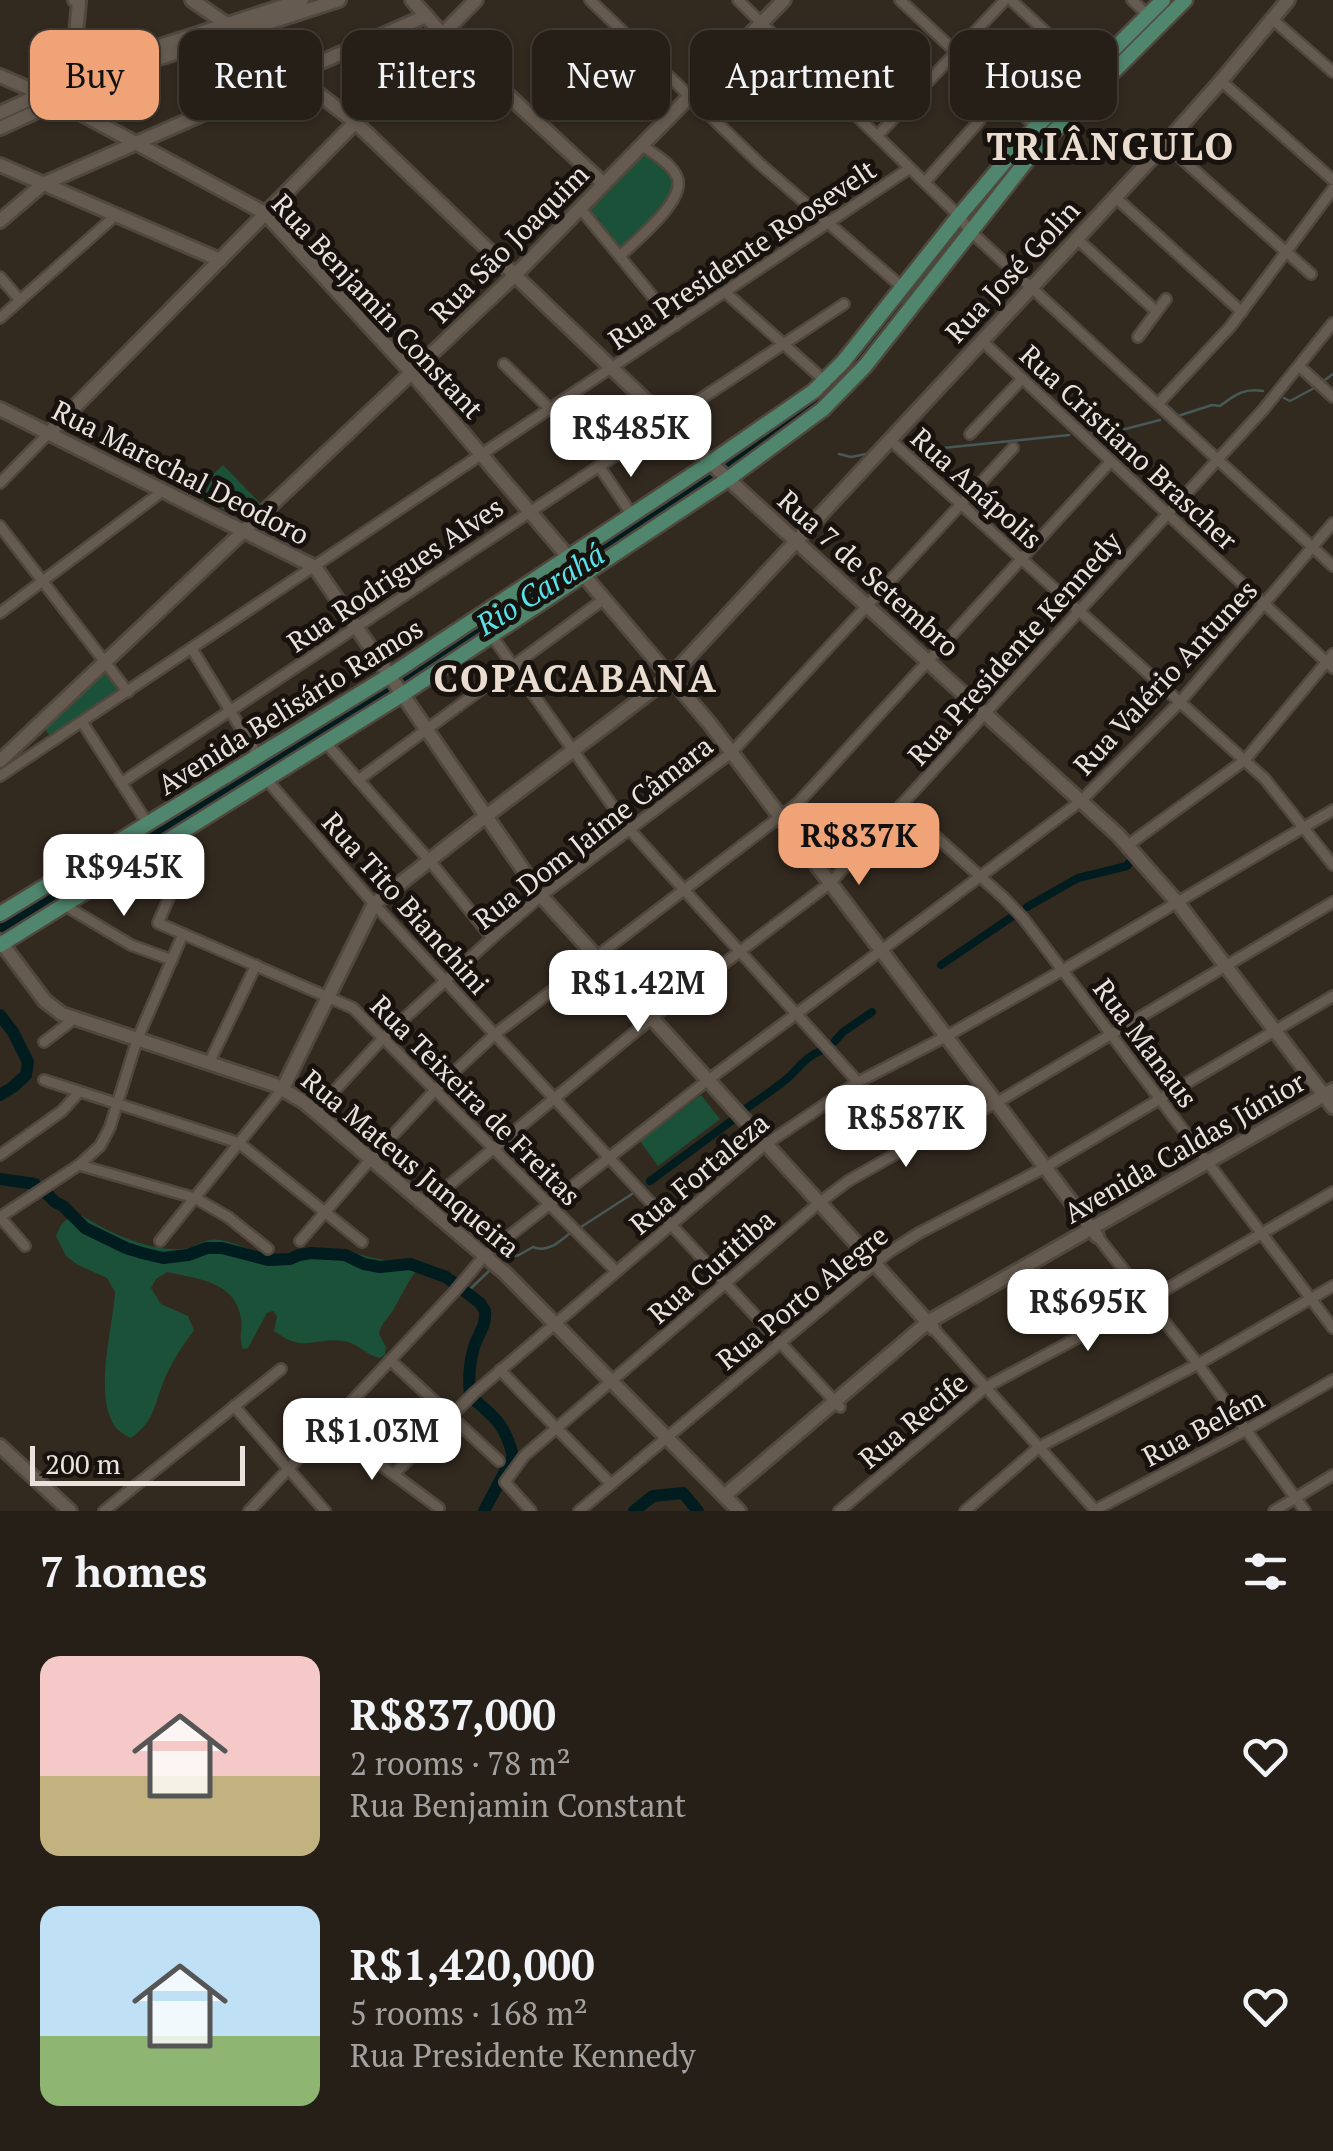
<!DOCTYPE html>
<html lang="en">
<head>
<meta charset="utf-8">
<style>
	body { margin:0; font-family:"PT Serif",serif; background:#2e2720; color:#f1f3f6; height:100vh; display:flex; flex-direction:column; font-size:38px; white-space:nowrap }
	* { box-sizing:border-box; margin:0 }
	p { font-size:32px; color:#a4a2a1 }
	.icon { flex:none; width:55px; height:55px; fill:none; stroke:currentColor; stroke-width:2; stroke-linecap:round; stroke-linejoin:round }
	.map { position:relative; height:1511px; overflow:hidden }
	.details { display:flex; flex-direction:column; background:#261f17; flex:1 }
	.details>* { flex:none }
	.top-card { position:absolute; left:30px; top:30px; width:1275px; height:90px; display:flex; gap:20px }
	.scale { position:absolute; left:30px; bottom:25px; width:215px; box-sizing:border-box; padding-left:10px; border:5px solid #eae3dd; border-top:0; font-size:28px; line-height:35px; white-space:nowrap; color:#eae3dd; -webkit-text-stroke:8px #17120e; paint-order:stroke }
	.price { position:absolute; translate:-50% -85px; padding:0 22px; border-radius:20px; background:#fff; color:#222; font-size:32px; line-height:65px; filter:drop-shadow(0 2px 5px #0008) }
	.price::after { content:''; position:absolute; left:50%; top:60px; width:30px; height:22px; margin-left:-15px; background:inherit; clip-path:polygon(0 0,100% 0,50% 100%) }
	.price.active { background:#efa377; color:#111 }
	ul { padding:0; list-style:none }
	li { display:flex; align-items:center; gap:30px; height:250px; padding:0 40px }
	li span { display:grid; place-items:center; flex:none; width:280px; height:200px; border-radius:20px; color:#555 }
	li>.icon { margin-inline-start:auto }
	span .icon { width:120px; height:120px; fill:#fffc; stroke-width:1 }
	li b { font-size:42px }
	h2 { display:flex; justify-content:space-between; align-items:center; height:120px; padding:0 40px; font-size:42px }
	.pill { padding:0 35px; border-radius:20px; background:#261f17; box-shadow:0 2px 8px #0004,0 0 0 2px #423d36; font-size:35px; line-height:90px }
	.pill.active { background:#efa377; color:#111 }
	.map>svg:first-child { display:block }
</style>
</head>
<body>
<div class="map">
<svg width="1333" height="1511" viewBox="0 0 1333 1511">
	<rect width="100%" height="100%" fill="#32291f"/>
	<!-- green -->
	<g fill="#1b5139">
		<path d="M643,150C651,156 663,162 669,170C687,193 636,234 621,249H618L611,242L612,235C605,230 603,224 597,217L592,218L585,209Z"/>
		<path d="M956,229L959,234L921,288L843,386L730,474L722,464L799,408Z"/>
		<path d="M223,465L262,505L246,521L192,494Z"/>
		<path d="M707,473L717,479L586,569L578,561Z"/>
		<path d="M568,565L576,576L401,692L393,680Z"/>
		<path d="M105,662L128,692L54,741L40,723Z"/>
		<path d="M384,685L392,696L3,937L0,933V919Z"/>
		<path d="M701,1095L720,1119L658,1166L640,1141Z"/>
		<path d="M81,1215C110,1233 147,1251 183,1249C196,1248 206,1237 220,1240C238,1243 253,1253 272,1254C291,1256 307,1247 325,1248C347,1249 366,1258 386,1260C397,1261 407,1261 417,1262L418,1268C409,1280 403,1292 396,1305C391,1316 381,1322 379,1334L386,1347L385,1354L380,1358C367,1356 358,1343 344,1341C313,1337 305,1354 274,1331L277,1316L273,1311L267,1313L248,1348L243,1349C238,1339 243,1330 241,1319C236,1281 197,1279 167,1272L156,1279L151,1288L161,1304L188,1316L194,1330C183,1345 173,1360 165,1378C154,1404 156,1420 131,1438C128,1437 119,1431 117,1429C92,1399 113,1328 115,1292L107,1278L78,1265L66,1256L56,1236C62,1222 65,1217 81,1215Z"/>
	</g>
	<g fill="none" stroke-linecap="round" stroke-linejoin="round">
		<!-- stream -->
		<g stroke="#465857" stroke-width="2.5">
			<path d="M1322,382L1333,374"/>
			<path d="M1284,398L1290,401L1316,387"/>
			<path d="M1178,416L1212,405L1220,406C1235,395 1243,388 1263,391"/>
			<path d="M1092,433L1106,434L1160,420"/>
			<path d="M914,451L1069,435"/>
			<path d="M839,454L851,457L866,454"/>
			<path d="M581,1227L632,1194"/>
			<path d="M506,1258L519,1255L533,1247C548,1253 559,1242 570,1233"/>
			<path d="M466,1293L489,1271"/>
		</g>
		<!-- canal -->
		<g stroke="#001c1e" stroke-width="8">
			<path d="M1027,907L1078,878L1127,866L1131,860"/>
			<path d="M941,965L1013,916"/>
			<path d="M835,1041L843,1032L872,1012"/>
			<path d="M743,1111C758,1099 776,1089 790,1076C801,1065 808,1055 823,1050"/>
			<path d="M650,1181L734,1119"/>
		</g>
		<!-- river -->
		<g stroke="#001c1e" stroke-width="12">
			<path d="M0,929L514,608L684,499L793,419L835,385L900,309"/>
			<path d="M0,1015L13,1032L28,1062L26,1075L13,1087L0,1095"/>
			<path d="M0,1179L35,1184"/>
			<path d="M46,1193L55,1202L63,1206L85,1228L126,1248L142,1253L163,1258L188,1255L207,1248H222L268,1260L290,1259L299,1255L311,1253L345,1255L364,1264L380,1267L410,1264L446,1277L480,1303L485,1311C486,1326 480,1331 475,1344C469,1362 468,1377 470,1396C494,1416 505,1424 513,1456L484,1511"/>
			<path d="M634,1511L653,1496L683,1493L698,1511"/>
		</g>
		<defs>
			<g id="street">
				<path d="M590,0L759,163L902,287"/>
				<path d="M738,0L959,216L970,231L1333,566"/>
				<path d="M900,0L1035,126"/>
				<path d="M1011,0L1089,72"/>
				<path d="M1132,0L1148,15"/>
				<path d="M1272,19L1333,72"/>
				<path d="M1221,81L1333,180"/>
				<path d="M877,136L1005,0"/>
				<path d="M1165,144L1311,274"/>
				<path d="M925,182L980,120"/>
				<path d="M1115,197L1242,312"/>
				<path d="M580,208L676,325"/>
				<path d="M1077,239L1156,311"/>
				<path d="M620,256C635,241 687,200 677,177C671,163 653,154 642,145"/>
				<path d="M0,277L20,300"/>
				<path d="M725,292L825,381"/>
				<path d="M0,318L116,215"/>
				<path d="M1138,337L1166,299"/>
				<path d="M982,341L1333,668"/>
				<path d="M504,364L550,409"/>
				<path d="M1300,367L1333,397"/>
				<path d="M1158,404L1230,327L1333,189"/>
				<path d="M970,434L1022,379"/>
				<path d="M889,439L1265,779L1333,865"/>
				<path d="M599,466L632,515"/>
				<path d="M0,483L49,433"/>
				<path d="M0,526L128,692"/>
				<path d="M0,613L164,490"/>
				<path d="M492,636L629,829L858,1082"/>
				<path d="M192,649L258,756"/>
				<path d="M82,722L148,824"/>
				<path d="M325,742L429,860L492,938"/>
				<path d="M0,776L910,168"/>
				<path d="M266,779L374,904L840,1407"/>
				<path d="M358,780L604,599"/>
				<path d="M121,783L844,304"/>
				<path d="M901,805L1004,898L1023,918L1333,1328"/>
				<path d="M1128,845L1245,760L1333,654"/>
				<path d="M172,891L158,923L353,1008L616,1271"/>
				<path d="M64,905L131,945L172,960"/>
				<path d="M44,1042L74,1019"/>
				<path d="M209,1063L256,965"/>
				<path d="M44,1080L239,1143L362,1242"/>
				<path d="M315,1112L384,1037L492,938L541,896L731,753L1013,448"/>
				<path d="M0,1155L62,1111L79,1092"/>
				<path d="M79,1165L195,1198L228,1217L268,1249"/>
				<path d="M425,1205L652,1018L829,884L1263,410L1333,323"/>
				<path d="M1097,1236L1198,1364L1305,1511"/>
				<path d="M160,1241L283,1088"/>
				<path d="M300,1241L370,1160L436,1089L495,1034L798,803L1111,461"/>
				<path d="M25,1246L0,1217L79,1165L100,1146L110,1127L137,1040L183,934"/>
				<path d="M933,1328L1096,1511"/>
				<path d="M390,1360L499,1461"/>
				<path d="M500,1370L611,1484"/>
				<path d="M234,1406L325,1511"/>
				<path d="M328,1426L439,1508"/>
				<path d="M394,1474L474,1393L766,1144L858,1082L945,1037L1063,970L1333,810"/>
				<path d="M104,1511L281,1369"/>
				<path d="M249,1511L455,1291L485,1255L708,1080L1081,801L1180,702L1333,523"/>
				<path d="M531,1511L505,1482L524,1456L819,1203L848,1181L901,1151L996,1103L1333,902"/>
				<path d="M579,1511L889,1252L919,1233L1044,1168L1333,996"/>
				<path d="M839,1511L986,1387L1146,1301L1333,1192"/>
				<path d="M965,1511L1039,1447L1198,1364L1333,1286"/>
				<path d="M1093,1511L1246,1430L1333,1380"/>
				<path d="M1274,1511L1333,1475"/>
			</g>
			<g id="secondary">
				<path d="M192,0L248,39L355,122L717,469L1118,835L1177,902L1333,1107"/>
				<path d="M412,0L442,34L604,184"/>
				<path d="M75,44L88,59L107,65"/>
				<path d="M0,76L42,94"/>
				<path d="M67,84L75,44L79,2L75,0"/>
				<path d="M58,101L265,213L412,373L710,724L1097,1236"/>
				<path d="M0,113L69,81L135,54L302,0"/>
				<path d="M0,128L138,65L339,0"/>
				<path d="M0,165L220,260"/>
				<path d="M0,221L43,184L426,16"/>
				<path d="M0,409L315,567L541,896L933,1328"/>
				<path d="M49,433L476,0"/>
				<path d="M0,761L515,275L784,0"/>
				<path d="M0,941L45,1001L62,1014L275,1085L304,1102L505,1273L739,1511"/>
				<path d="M283,1088L374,904L486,816L670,677L1165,144L1221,81L1288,0"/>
				<path d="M0,1446L70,1511"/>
				<path d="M724,1496L928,1322L1333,1090"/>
			</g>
			<g id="primary">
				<path d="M0,914L392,674L704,467L814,391L843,362L959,216L1024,139L1163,0"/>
				<path d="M0,945L403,694L728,479L823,409L865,366L1035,150L1185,0"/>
			</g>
		</defs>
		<!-- street casing -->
		<use href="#street" stroke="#50483f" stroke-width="14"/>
		<!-- secondary casing -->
		<use href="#secondary" stroke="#50483f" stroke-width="18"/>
		<!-- primary casing -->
		<use href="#primary" stroke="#50483f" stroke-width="19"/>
		<!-- street -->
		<use href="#street" stroke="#665b50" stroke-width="9"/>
		<!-- secondary -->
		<use href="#secondary" stroke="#665b50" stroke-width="12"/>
		<!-- primary -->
		<use href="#primary" stroke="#4f866d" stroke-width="14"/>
	</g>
	<g text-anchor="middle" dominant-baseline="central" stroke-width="10" stroke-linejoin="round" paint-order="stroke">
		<!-- street labels -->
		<g font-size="28" fill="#eae3dd" stroke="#17120e">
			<text transform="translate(509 243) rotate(-45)">Rua São Joaquim</text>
			<text transform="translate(742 254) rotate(-34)">Rua Presidente Roosevelt</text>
			<text transform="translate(1012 271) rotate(-47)">Rua José Golin</text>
			<text transform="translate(378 306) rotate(47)">Rua Benjamin Constant</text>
			<text transform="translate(1129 447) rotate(43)">Rua Cristiano Brascher</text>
			<text transform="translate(181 472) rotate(27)">Rua Marechal Deodoro</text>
			<text transform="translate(977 488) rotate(42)">Rua Anápolis</text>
			<text transform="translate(869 573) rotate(42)">Rua 7 de Setembro</text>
			<text transform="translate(395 574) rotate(-34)">Rua Rodrigues Alves</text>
			<text transform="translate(1014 648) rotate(-48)">Rua Presidente Kennedy</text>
			<text transform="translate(1165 677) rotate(-47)">Rua Valério Antunes</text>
			<text transform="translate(290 706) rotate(-32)">Avenida Belisário Ramos</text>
			<text transform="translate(593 832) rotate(-38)">Rua Dom Jaime Câmara</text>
			<text transform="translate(406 903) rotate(48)">Rua Tito Bianchini</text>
			<text transform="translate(1146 1043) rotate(53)">Rua Manaus</text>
			<text transform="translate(476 1100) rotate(45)">Rua Teixeira de Freitas</text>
			<text transform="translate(1184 1147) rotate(-30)">Avenida Caldas Júnior</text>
			<text transform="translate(411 1163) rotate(40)">Rua Mateus Junqueira</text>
			<text transform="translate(699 1173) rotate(-40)">Rua Fortaleza</text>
			<text transform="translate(711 1266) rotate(-41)">Rua Curitiba</text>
			<text transform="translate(802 1297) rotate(-39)">Rua Porto Alegre</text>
			<text transform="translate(913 1420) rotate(-40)">Rua Recife</text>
			<text transform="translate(1203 1427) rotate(-28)">Rua Belém</text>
		</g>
		<!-- water labels -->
		<g font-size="30" font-style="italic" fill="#57e3ea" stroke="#17120e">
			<text transform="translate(540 589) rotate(-32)">Rio Carahá</text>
		</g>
		<!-- district labels -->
		<g font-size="38" font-weight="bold" letter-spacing="2.5" fill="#eaddd0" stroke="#17120e">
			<text x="1111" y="146">TRIÂNGULO</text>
			<text x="576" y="678">COPACABANA</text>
		</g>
	</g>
</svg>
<div class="scale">200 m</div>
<b class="price" style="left:631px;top:480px">R$485K</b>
<b class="price active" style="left:859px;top:888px">R$837K</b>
<b class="price" style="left:124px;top:919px">R$945K</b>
<b class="price" style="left:638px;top:1035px">R$1.42M</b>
<b class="price" style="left:906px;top:1170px">R$587K</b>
<b class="price" style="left:1088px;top:1354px">R$695K</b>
<b class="price" style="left:372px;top:1483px">R$1.03M</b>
<div class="top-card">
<a class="pill active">Buy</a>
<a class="pill">Rent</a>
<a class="pill">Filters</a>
<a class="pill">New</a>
<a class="pill">Apartment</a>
<a class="pill">House</a>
</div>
</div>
<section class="details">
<h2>7 homes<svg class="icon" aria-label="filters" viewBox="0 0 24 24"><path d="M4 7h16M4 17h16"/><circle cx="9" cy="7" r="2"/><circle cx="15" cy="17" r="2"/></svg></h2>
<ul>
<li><span style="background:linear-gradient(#f6c9c9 60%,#c2b280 0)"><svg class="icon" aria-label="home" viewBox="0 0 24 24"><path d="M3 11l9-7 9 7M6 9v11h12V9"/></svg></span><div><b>R$837,000</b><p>2 rooms · 78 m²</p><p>Rua Benjamin Constant</p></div><svg class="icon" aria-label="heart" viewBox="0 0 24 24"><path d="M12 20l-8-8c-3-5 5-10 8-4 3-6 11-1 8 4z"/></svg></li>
<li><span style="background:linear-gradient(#bfe0f5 65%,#8fb573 0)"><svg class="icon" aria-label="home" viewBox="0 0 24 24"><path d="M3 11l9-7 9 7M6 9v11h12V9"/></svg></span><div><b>R$1,420,000</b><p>5 rooms · 168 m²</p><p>Rua Presidente Kennedy</p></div><svg class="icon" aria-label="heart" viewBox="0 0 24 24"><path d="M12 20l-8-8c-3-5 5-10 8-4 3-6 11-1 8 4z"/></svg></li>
</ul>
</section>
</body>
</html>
